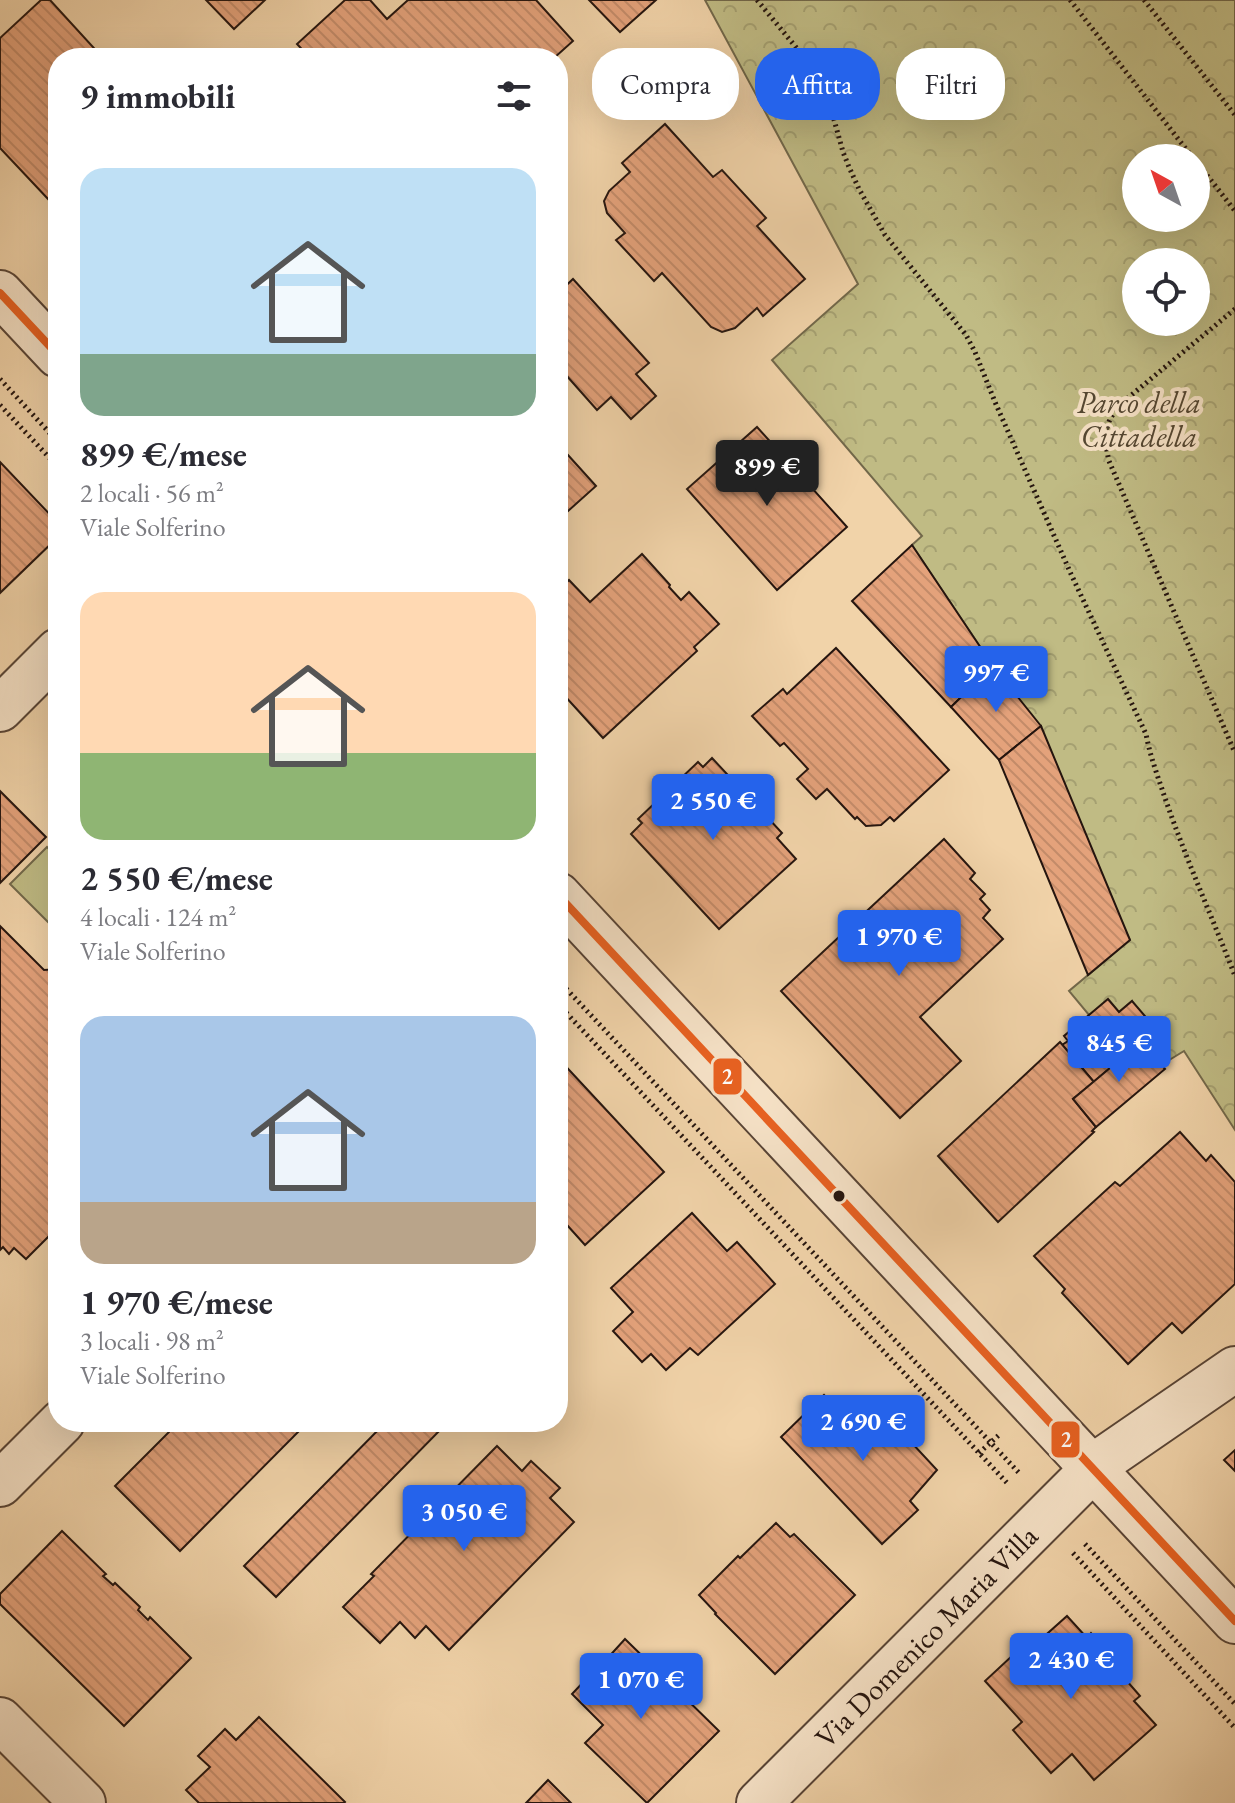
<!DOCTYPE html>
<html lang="it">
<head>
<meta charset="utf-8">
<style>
	body { margin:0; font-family:"EB Garamond",serif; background:#f2f2f3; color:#2b2b33; height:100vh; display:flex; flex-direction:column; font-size:30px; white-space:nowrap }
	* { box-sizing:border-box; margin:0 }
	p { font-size:26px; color:#7c7c81 }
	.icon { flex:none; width:44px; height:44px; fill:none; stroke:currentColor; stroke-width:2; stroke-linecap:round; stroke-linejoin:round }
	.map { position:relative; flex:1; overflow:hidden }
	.side { position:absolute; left:48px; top:48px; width:520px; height:1384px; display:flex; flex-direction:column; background:#fff; border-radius:32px; box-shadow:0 8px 32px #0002 }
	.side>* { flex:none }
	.banner { position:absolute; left:592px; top:48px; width:522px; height:72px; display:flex; gap:16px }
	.needle { width:52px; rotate:320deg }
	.controls { position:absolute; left:1122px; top:144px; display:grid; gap:16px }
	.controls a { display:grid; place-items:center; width:88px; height:88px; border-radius:50%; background:#fff; box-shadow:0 8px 32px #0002; font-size:40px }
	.price { position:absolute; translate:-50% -68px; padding:0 18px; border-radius:8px; background:#2563eb; color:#fff; font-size:26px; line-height:52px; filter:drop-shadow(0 2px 4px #0008) }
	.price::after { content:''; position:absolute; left:50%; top:48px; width:24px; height:18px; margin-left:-12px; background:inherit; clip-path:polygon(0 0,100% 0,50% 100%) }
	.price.selected { background:#222; color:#fff }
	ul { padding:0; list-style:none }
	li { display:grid; align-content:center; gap:16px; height:424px; padding:0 32px }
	li span { display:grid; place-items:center; height:248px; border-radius:24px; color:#555 }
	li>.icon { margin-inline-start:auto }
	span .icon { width:144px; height:144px; fill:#fffc; stroke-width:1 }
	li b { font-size:34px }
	h2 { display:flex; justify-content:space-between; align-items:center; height:96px; padding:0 32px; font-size:34px }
	.pill { padding:0 28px; border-radius:32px; background:#fff; box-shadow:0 8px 32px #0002; font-size:28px; line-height:72px }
	.pill.selected { background:#2563eb; color:#fff }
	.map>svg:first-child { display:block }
</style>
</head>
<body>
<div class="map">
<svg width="1235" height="1803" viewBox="0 0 1235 1803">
	<defs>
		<pattern id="forest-crowns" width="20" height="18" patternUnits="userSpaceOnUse" patternTransform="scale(2)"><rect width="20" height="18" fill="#c0bb84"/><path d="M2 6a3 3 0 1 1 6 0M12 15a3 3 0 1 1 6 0" fill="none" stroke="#a5a071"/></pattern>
		<pattern id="building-back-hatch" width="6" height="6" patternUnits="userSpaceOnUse" patternTransform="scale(2)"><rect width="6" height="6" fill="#e4a27b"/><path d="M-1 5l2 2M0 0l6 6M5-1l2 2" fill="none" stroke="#c38b69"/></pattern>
	</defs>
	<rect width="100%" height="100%" fill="#f1d3a9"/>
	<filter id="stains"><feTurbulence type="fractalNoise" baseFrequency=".0025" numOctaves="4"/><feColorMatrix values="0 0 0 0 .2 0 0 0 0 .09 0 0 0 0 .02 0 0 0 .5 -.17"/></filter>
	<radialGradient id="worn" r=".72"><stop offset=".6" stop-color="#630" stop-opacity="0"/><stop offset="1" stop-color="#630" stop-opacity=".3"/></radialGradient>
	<!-- forest -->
	<path fill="url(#forest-crowns)" stroke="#72684a" stroke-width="2" fill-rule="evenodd" d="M705,0H1235V1130L1184,1051L1161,1065L1141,1042L1132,1001L1119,1012L1089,1015L1069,991L1130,940L993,666L912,545L922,536L772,360L858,284ZM1136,158H1196V218H1136ZM1136,262H1196V322H1136Z"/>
	<!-- garden -->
	<path fill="#c0bb84" stroke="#72684a" stroke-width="2" d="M47,847L58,858V932L10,884Z"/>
	<!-- building -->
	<g fill="url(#building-back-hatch)" stroke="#25150f" stroke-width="2">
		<path d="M41,0H50L103,58H58V192L49,200L0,148V38Z"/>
		<path d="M206,0H265L234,29Z"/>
		<path d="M345,0H370L387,19L408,0H536L573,41L554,58H310L297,44Z"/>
		<path d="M589,0H656L620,32Z"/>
		<path d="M665,124L713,177L722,170L766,218L757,226L805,279L763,316L757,308L735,328L722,332L711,327L662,273L654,281L616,240L625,233L607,213L604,201L609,191L630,172L622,163Z"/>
		<path d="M573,279L649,363L636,374L656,396L631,419L611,397L597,410L558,366V293Z"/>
		<path d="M757,427L847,527L777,590L687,489Z"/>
		<path d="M558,444L596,486L558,520Z"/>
		<path d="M0,462L58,523V537L0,593Z"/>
		<path d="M912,545L993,666L951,707L852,601Z"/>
		<path d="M642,554L670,585L669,587L681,600L689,592L719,624L694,647L697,651L603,738L563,694L558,699V632L563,627L558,622V591L569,580L590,602Z"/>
		<path d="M836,648L949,770L894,821L890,817L881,825L866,826L857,817L855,819L827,789L816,799L797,779L808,769L784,743L780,746L752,716L783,689L787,694Z"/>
		<path d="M993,666L1041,726L999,760L951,707Z"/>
		<path d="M1041,726L1130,940L1088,975L999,760Z"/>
		<path d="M712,758L782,833L777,838L796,859L719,929L631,834L642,823L638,819L698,762L703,767Z"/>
		<path d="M0,791L46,837L0,883Z"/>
		<path d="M944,839L975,873L970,879L985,894L980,899L990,910L983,918L1003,939L920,1017L961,1061L900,1118L781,991Z"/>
		<path d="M0,926L44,970L58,969V1227L26,1259L14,1248L9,1254L3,1247L0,1250Z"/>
		<path d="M1108,999L1119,1012L1132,1001L1156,1029L1094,1082L1062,1045L1068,1041L1064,1036Z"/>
		<path d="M1060,1042L1094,1082L1073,1099L1096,1127L1092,1131L1094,1132L998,1222L938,1156Z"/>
		<path d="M1141,1042L1165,1069L1096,1127L1073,1099Z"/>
		<path d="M558,1058L664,1172L585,1245L558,1215Z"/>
		<path d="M1180,1132L1206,1161L1211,1155L1235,1182V1284L1182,1333L1172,1323L1128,1364L1062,1293L1065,1289L1034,1256L1115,1182L1120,1186Z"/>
		<path d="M692,1213L727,1251L737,1242L775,1284L698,1355L690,1348L666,1370L651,1354L642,1362L613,1331L633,1312L611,1288Z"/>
		<path d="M824,1395L849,1421L871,1399L937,1470L910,1501L918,1510L882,1544L781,1437Z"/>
		<path d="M175,1422H308L180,1551L115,1486L176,1425Z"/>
		<path d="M386,1422H448L276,1597L244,1566Z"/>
		<path d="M497,1446L522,1471L531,1461L560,1488L550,1498L574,1522L449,1650L426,1626L415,1638L400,1622L380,1643L343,1607L374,1576L371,1574Z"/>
		<path d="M1235,1450V1471L1224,1460Z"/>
		<path d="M776,1523L790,1537L794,1534L855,1595L775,1674L715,1614L716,1613L699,1595L738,1556L740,1558Z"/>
		<path d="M62,1531L106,1574L103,1576L113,1585L115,1583L140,1607L138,1610L148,1620L150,1617L191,1658L124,1726L0,1604V1594Z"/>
		<path d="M1067,1616L1087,1638L1091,1633L1122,1669L1119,1672L1140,1696L1134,1701L1156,1725L1094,1780L1072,1754L1051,1773L1013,1730L1022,1722L985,1681L1025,1644L1030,1649Z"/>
		<path d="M625,1639L719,1731L647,1803L585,1743L603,1725L572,1694L590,1675L585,1670L599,1655L605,1661Z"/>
		<path d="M259,1717L345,1802L344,1803H199L186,1790L210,1767L198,1756L225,1729L236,1740Z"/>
		<path d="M548,1780L571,1803H526Z"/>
	</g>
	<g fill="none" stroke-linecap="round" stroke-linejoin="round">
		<defs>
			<g id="minor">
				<path d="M0,293L58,355"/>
				<path d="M0,709L58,651"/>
				<path d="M558,895L1235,1621"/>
				<path d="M0,1484L62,1422"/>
				<path d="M0,1720L83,1803"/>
				<path id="s1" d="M759,1803L1093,1469L1107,1457L1235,1369"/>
			</g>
		</defs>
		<!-- minor casing -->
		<use href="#minor" stroke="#584436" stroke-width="48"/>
		<!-- path -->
		<g stroke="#25150f" stroke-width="5" stroke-dasharray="2 4" stroke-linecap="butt">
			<path d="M757,0L823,80L843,152L849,167L859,189L885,235L966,335L975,352L995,402L1071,574L1146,734C1150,756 1158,777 1165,798C1186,859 1212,917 1235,976"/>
			<path d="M1070,0L1193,158"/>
			<path d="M1144,0L1235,115"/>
			<path d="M1196,161L1235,211"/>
			<path d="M1235,309L1123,402C1104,422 1103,435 1109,461L1235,753"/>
			<path d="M0,379L58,442"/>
			<path d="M0,405L58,467"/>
			<path d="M558,980L1021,1475"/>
			<path d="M558,1004L1009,1485"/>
			<path d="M979,1453L999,1435"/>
			<path d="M1085,1544L1235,1704"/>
			<path d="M1073,1553L1235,1728"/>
		</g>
		<!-- minor -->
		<use href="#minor" stroke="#f6e2c7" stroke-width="44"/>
		<defs>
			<g id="bus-1">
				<path d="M0,293L58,355"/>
				<path d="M558,895L1235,1621"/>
			</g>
		</defs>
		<!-- bus-1 casing -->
		<use href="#bus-1" stroke="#f6e2c7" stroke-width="14"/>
		<!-- bus-1 -->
		<use href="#bus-1" stroke="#e86121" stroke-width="8"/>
	</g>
	<!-- markers -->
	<circle fill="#25150f" stroke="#f6e2c7" stroke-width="3" cx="839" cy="1196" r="7"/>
	<g text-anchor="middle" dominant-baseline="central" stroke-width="8" stroke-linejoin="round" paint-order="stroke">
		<!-- park labels -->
		<g font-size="30" font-style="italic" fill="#544732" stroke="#f6e2c7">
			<text x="1139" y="402">Parco della<tspan x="1139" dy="34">Cittadella</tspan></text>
		</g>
		<!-- street labels -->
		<g font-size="30" fill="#25150f" stroke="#f6e2c7">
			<text stroke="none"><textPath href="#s1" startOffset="236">Via Domenico Maria Villa</textPath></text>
		</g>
	</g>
	<g stroke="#f6e2c7" stroke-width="3">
		<rect x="712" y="1057" width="31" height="39" rx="8" fill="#e86121"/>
		<rect x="1050" y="1420" width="31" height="39" rx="8" fill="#e86121"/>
	</g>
	<g font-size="22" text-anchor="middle" font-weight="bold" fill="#fff">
		<text x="727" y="1084">2</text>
		<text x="1066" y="1447">2</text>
	</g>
	<rect width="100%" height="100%" filter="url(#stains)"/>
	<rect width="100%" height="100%" fill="url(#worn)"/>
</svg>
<div class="controls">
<a><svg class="needle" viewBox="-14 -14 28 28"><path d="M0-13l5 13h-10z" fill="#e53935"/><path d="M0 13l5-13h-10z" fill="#7c7c81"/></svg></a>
<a><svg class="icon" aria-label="locate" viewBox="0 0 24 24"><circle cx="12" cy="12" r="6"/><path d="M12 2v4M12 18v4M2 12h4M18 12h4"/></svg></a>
</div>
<b class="price selected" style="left:767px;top:508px">899 €</b>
<b class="price" style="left:996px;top:714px">997 €</b>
<b class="price" style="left:713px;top:842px">2 550 €</b>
<b class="price" style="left:899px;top:978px">1 970 €</b>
<b class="price" style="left:1119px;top:1084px">845 €</b>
<b class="price" style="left:863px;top:1463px">2 690 €</b>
<b class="price" style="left:464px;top:1553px">3 050 €</b>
<b class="price" style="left:1071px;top:1701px">2 430 €</b>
<b class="price" style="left:641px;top:1721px">1 070 €</b>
<div class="banner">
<a class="pill">Compra</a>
<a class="pill selected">Affitta</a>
<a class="pill">Filtri</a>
</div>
<section class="side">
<h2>9 immobili<svg class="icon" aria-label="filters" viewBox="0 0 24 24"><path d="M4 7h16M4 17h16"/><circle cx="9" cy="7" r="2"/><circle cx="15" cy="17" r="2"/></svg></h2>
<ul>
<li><span style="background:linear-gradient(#bfe0f5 75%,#7fa58c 0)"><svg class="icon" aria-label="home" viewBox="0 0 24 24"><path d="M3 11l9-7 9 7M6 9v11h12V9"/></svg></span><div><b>899 €/mese</b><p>2 locali · 56 m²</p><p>Viale Solferino</p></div></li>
<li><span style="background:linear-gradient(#ffd9b3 65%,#8fb573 0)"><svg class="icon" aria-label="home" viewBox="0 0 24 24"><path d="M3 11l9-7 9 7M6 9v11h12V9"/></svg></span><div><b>2 550 €/mese</b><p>4 locali · 124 m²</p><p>Viale Solferino</p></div></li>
<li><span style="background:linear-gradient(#a9c7e8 75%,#b9a48a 0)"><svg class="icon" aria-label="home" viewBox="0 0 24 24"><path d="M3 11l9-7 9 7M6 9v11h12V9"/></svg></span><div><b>1 970 €/mese</b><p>3 locali · 98 m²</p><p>Viale Solferino</p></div></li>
</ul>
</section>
</div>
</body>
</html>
